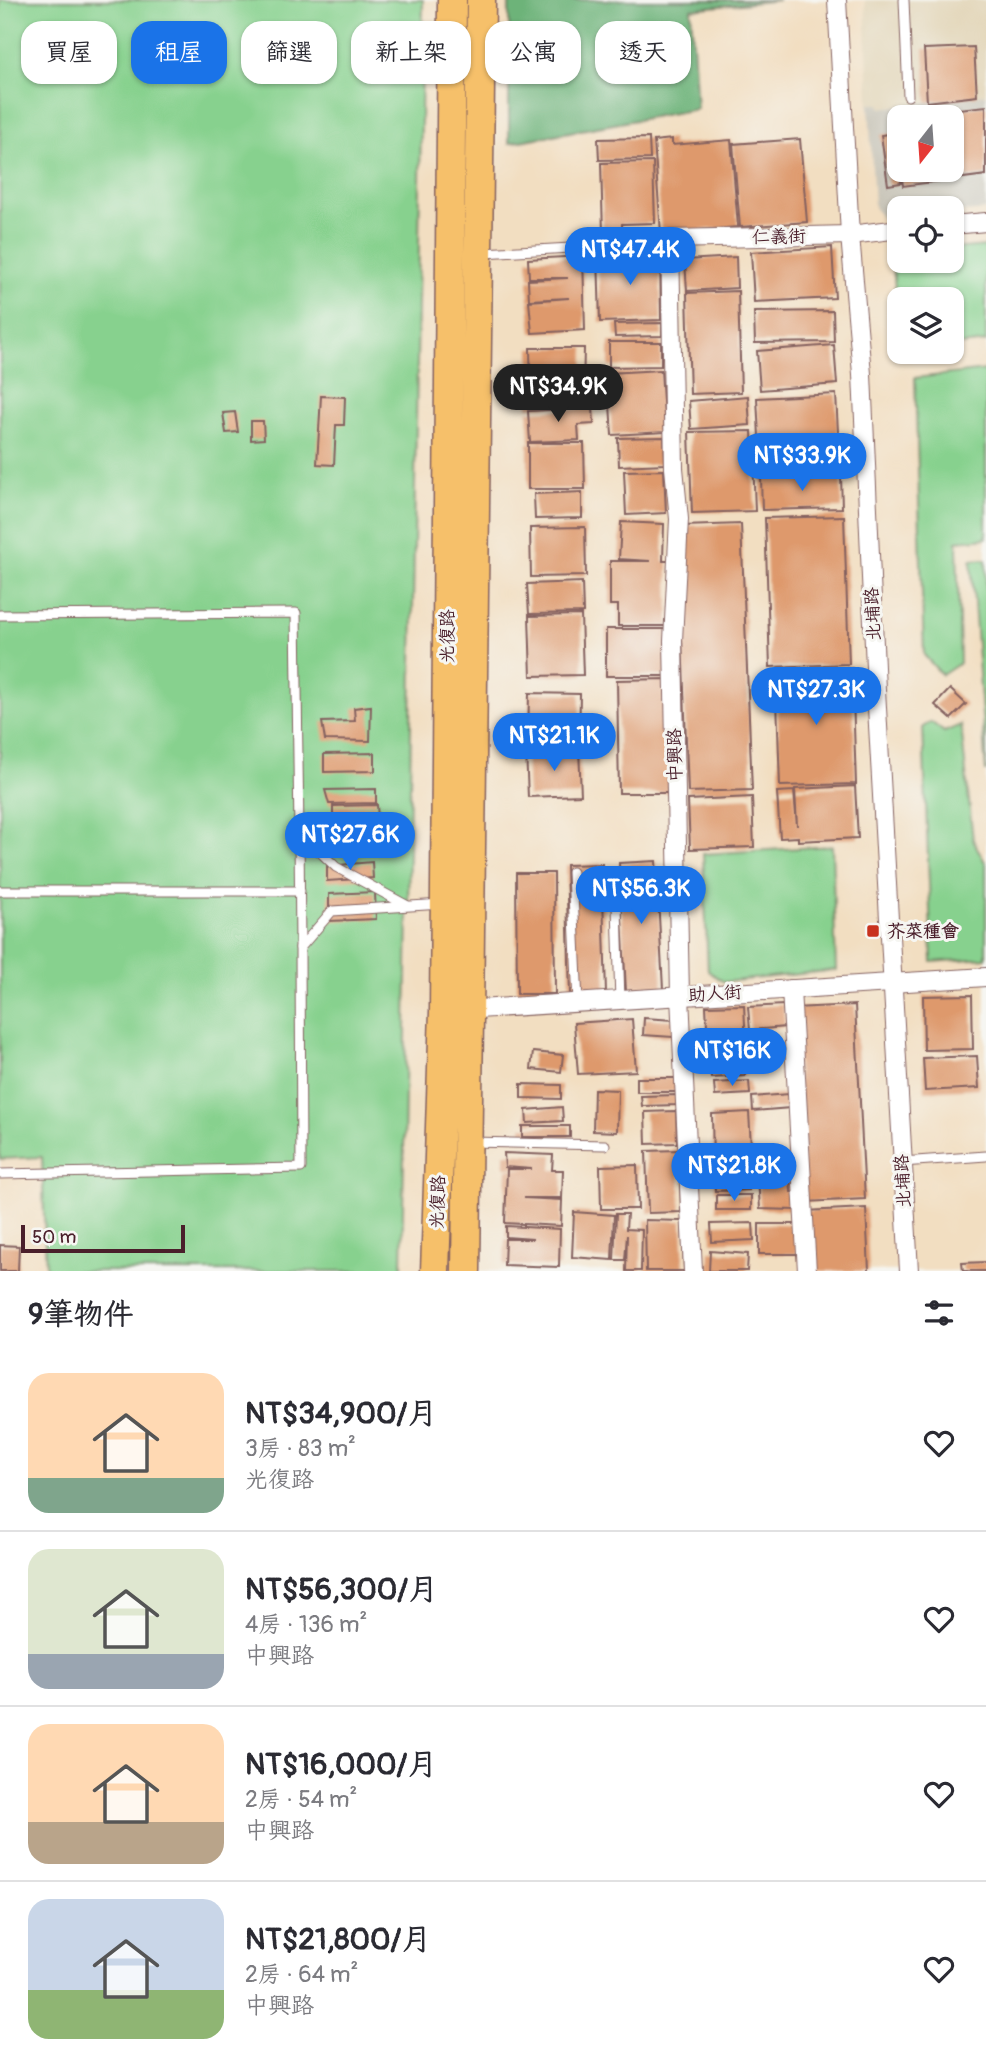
<!DOCTYPE html>
<html lang="zh-TW">
<head>
<meta charset="utf-8">
<style>
	body { margin:0; font-family:Pangolin,"LXGW WenKai TC",sans-serif; background:#f7f7f7; color:#2b2b33; height:100vh; display:flex; flex-direction:column; font-size:26px; white-space:nowrap }
	* { box-sizing:border-box; margin:0 }
	p { font-size:23px; color:#7c7c81 }
	.icon { flex:none; width:38px; height:38px; fill:none; stroke:currentColor; stroke-width:2; stroke-linecap:round; stroke-linejoin:round }
	.map { position:relative; height:1271px; overflow:hidden }
	.side { display:flex; flex-direction:column; background:#fff; flex:1 }
	.side>* { flex:none }
	.top-card { position:absolute; left:21px; top:21px; width:945px; height:63px; display:flex; gap:14px }
	.needle { width:46px; rotate:197deg }
	.controls { position:absolute; left:887px; top:105px; display:grid; gap:14px }
	.controls a { display:grid; place-items:center; width:77px; height:77px; border-radius:14px; background:#fff; box-shadow:0 2px 5px #0004; font-size:35px }
	.scale { position:absolute; left:21px; bottom:18px; width:164px; box-sizing:border-box; padding-left:7px; border:4px solid #4a1f2b; border-top:0; font-size:19px; line-height:24px; white-space:nowrap; color:#4a1f2b; -webkit-text-stroke:5px #f6f6f2; paint-order:stroke }
	.price { position:absolute; translate:-50% -60px; padding:0 16px; border-radius:24px; background:#1a73e8; color:#fff; font-size:23px; line-height:46px; filter:drop-shadow(0 2px 4px #0008) }
	.price::after { content:''; position:absolute; left:50%; top:42px; width:21px; height:16px; margin-left:-10px; background:inherit; clip-path:polygon(0 0,100% 0,50% 100%) }
	.price.current { background:#222; color:#fff }
	ul { padding:0; list-style:none }
	li { display:flex; align-items:center; gap:21px; height:175px; padding:0 28px }
	li+li { border-top:2px solid #e1e1e2 }
	li span { display:grid; place-items:center; flex:none; width:196px; height:140px; border-radius:21px; color:#555 }
	li>.icon { margin-inline-start:auto }
	span .icon { width:84px; height:84px; fill:#fffc; stroke-width:1 }
	li b { font-size:30px }
	h2 { display:flex; justify-content:space-between; align-items:center; height:84px; padding:0 28px; font-size:30px }
	.chip { padding:0 24px; border-radius:21px; background:#fff; box-shadow:0 2px 5px #0004; font-size:24px; line-height:63px }
	.chip.current { background:#1a73e8; color:#fff }
	.map>svg:first-child { display:block }
</style>
</head>
<body>
<div class="map">
<svg width="986" height="1271" viewBox="0 0 986 1271">
	<rect width="100%" height="100%" fill="#f6f6f2"/>
	<filter id="ink" filterUnits="userSpaceOnUse"><feTurbulence type="fractalNoise" baseFrequency=".0143" numOctaves="2"/><feDisplacementMap in="SourceGraphic" scale="14" xChannelSelector="R" yChannelSelector="G"/><feConvolveMatrix kernelMatrix="1 2 1 2 8 2 1 2 1" color-interpolation-filters="sRGB"/></filter>
	<filter id="wash" filterUnits="userSpaceOnUse"><feTurbulence type="fractalNoise" baseFrequency=".00686" numOctaves="4" result="noise"/><feDisplacementMap in="SourceGraphic" scale="28" xChannelSelector="R" yChannelSelector="G"/><feGaussianBlur stdDeviation="1.57" result="paint"/><feColorMatrix in="noise" values="0 0 0 0 0 0 0 0 0 0 0 0 0 0 0 0 0 1.4 0 .05"/><feComposite in="paint" operator="in"/></filter>
	<g filter="url(#wash)">
		<rect width="100%" height="100%" fill="#f2dec1"/>
		<!-- built -->
		<path fill="#e1d3b4" d="M865,0H986V94L881,108L880,104H869Z"/>
		<!-- industrial -->
		<path fill="#c8c4b8" fill-rule="evenodd" d="M986,94V210L952,213V208H900L899,218L883,220L874,207L869,104H880L881,108ZM900,117H952V170H900Z"/>
		<!-- green -->
		<g fill="#87d18e" stroke="#68785c" stroke-width="2">
			<path d="M0,0H423L402,1271H46L42,1157L0,1159Z"/>
			<path d="M986,246V342L952,346V299H900L899,334L892,254L899,253L900,261H952V249Z"/>
			<path d="M986,370V538L957,541L960,663L942,675L924,655L915,378Z"/>
			<path d="M986,559V772L971,560Z"/>
			<path d="M931,722L944,732L961,725L973,840L986,864V958L932,962L923,727Z"/>
			<path d="M832,846L836,970L724,982L708,971L703,854Z"/>
		</g>
		<!-- forest -->
		<path fill="#6db379" stroke="#5c6952" stroke-width="2" d="M509,0H779L691,9L697,109L509,143Z"/>
		<g id="blocks">
			<!-- building -->
			<g fill="#de996c">
				<path d="M974,47L977,96L927,102L924,49Z"/>
				<path d="M986,106V175L903,186L901,171L952,170V117H900V138L897,139L894,116Z"/>
				<path d="M895,133L901,183L888,185L881,135Z"/>
				<path d="M649,138L650,159L599,160L598,139Z"/>
				<path d="M672,139V145L731,140L738,227L661,233L654,141Z"/>
				<path d="M800,139L807,222L740,227L733,144Z"/>
				<path d="M653,162L655,223L622,224V232L603,233L601,163Z"/>
				<path d="M832,247L835,298L754,302L751,252Z"/>
				<path d="M660,253L661,320L600,322L598,255Z"/>
				<path d="M583,256L585,330L532,333L529,301L569,298L529,300L528,280L568,278H529L528,259Z"/>
				<path d="M736,257L737,288L687,291L685,260Z"/>
				<path d="M738,291L741,392L690,394L687,293Z"/>
				<path d="M833,311L834,342L755,343L754,312Z"/>
				<path d="M662,323V336L615,337L614,324Z"/>
				<path d="M609,342H661V366L609,367Z"/>
				<path d="M834,345L837,384L760,390L757,351Z"/>
				<path d="M530,348H584L583,392H531Z"/>
				<path d="M661,370L665,432L612,435L608,373Z"/>
				<path d="M836,394L840,471L761,475L757,398Z"/>
				<path d="M586,395V405L528,407V397Z"/>
				<path d="M321,396L345,397L344,425H336L334,465L317,464Z"/>
				<path d="M748,396L750,425L691,429L689,401Z"/>
				<path d="M593,408L594,424L578,425L579,440L530,442L528,411Z"/>
				<path d="M235,412L238,432L226,433L223,413Z"/>
				<path d="M251,421H263L264,439L251,440Z"/>
				<path d="M752,431L755,511L692,513L689,432Z"/>
				<path d="M664,437L665,464L619,466L618,438Z"/>
				<path d="M528,443H584L585,489H528Z"/>
				<path d="M664,470L666,513L626,515L624,471Z"/>
				<path d="M841,476L842,508L762,510L761,478Z"/>
				<path d="M582,492V518L535,519L534,494Z"/>
				<path d="M844,516L849,664L770,667L765,518Z"/>
				<path d="M621,522L664,524L663,561H668L669,626H618V605H610V561H650L619,559Z"/>
				<path d="M741,524L752,790L688,792L679,560L683,526Z"/>
				<path d="M585,527L586,576L531,577L530,528Z"/>
				<path d="M582,582L583,613L529,614L527,584Z"/>
				<path d="M581,615L583,675L531,676L529,616Z"/>
				<rect x="606" y="629" width="62" height="47"/>
				<path d="M852,668L856,784L780,786L776,671Z"/>
				<path d="M668,679L670,793H619L617,680Z"/>
				<path d="M950,689L966,704L951,719L935,705Z"/>
				<path d="M529,693L580,694L579,745L528,744Z"/>
				<path d="M371,706L370,741L325,740L322,722L355,721L354,708Z"/>
				<path d="M579,749L581,795L528,797L526,751Z"/>
				<path d="M375,753V771L324,772V754Z"/>
				<path d="M855,786L858,838L798,841V837L780,838L777,792L794,791L797,826L795,789Z"/>
				<path d="M376,789V803L329,804L325,790Z"/>
				<path d="M752,797L754,847L690,849L688,800Z"/>
				<path d="M377,805L378,818L333,820V806Z"/>
				<path d="M334,840L383,841L380,851L332,853Z"/>
				<path d="M656,861L663,989L626,991L619,863Z"/>
				<path d="M372,862L373,878L327,881V866Z"/>
				<path d="M602,864L606,993L570,994L566,865Z"/>
				<path d="M516,873H554L555,994H517Z"/>
				<path d="M375,892L376,919L329,921V894Z"/>
				<path d="M972,995L973,1049L924,1050L923,996Z"/>
				<path d="M744,1005L746,1045L708,1046L706,1006Z"/>
				<path d="M783,1005L785,1027L750,1030L748,1007Z"/>
				<path d="M855,1005L865,1199L805,1202L794,1008Z"/>
				<path d="M644,1018L674,1020L673,1037L643,1035Z"/>
				<path d="M632,1019L636,1071L578,1074L574,1023Z"/>
				<path d="M744,1049L745,1076L711,1078L709,1051Z"/>
				<path d="M533,1052L563,1055L561,1072L531,1069Z"/>
				<path d="M977,1056L979,1088L925,1091L923,1058Z"/>
				<rect x="637" y="1078" width="40" height="14"/>
				<path d="M749,1081L750,1094L715,1096L714,1083Z"/>
				<path d="M521,1084L561,1085V1099L521,1098Z"/>
				<path d="M594,1089L618,1090L617,1132L593,1131Z"/>
				<path d="M789,1094L790,1108L753,1111L752,1097Z"/>
				<path d="M678,1095V1105L642,1106L641,1096Z"/>
				<path d="M562,1107L563,1121L527,1123L526,1110Z"/>
				<path d="M676,1111L677,1143L646,1144L645,1112Z"/>
				<path d="M749,1112L752,1163H713L712,1114Z"/>
				<rect x="522" y="1126" width="48" height="11"/>
				<path d="M679,1150L681,1212L648,1213L646,1151Z"/>
				<path d="M504,1153L553,1155L552,1170H563L562,1198H524L562,1200L561,1226L505,1223L507,1169H532L505,1167Z"/>
				<path d="M637,1165L638,1209H601L600,1166Z"/>
				<path d="M748,1166L749,1190L715,1191L714,1168Z"/>
				<path d="M790,1176L791,1192H795L796,1210L760,1209L758,1178Z"/>
				<rect x="716" y="1195" width="35" height="15"/>
				<path d="M866,1208L869,1271H808L805,1211Z"/>
				<path d="M574,1212L614,1215L612,1260L572,1257Z"/>
				<path d="M616,1214H627L626,1229L642,1230L641,1271H626L627,1235L625,1260H614Z"/>
				<path d="M645,1220L682,1221L684,1271H646Z"/>
				<path d="M753,1223L754,1240L712,1242L711,1224Z"/>
				<rect x="759" y="1224" width="38" height="30"/>
				<path d="M506,1226L560,1229L559,1267L504,1265L505,1239H533L506,1237Z"/>
				<path d="M0,1245L19,1246L18,1271H0Z"/>
				<path d="M710,1251L748,1254L747,1271H709Z"/>
				<path d="M986,1262V1271H963L962,1263Z"/>
			</g>
		</g>
	</g>
	<g filter="url(#ink)">
		<use href="#blocks" fill-opacity="0" stroke="#856260" stroke-width="2"/>
		<g fill="none" stroke-linecap="round" stroke-linejoin="round">
			<defs>
				<g id="service">
					<path d="M904,0L908,96"/>
					<path d="M483,253L659,243L670,239"/>
					<path d="M0,615L296,613L299,832L336,867L406,905"/>
					<path d="M299,832L300,948"/>
					<path d="M572,872L578,1003"/>
					<path d="M616,876L620,1001"/>
					<path d="M0,891H300"/>
					<path d="M470,1142L605,1145"/>
					<path d="M902,1162L986,1156"/>
					<path d="M0,1174L301,1168L300,948L332,911L442,904"/>
				</g>
				<g id="minor">
					<path d="M837,0L850,235L862,374L876,690L909,1271"/>
					<path d="M952,225L986,222"/>
					<path d="M791,989L807,1271"/>
					<path d="M462,1010L986,977"/>
					<path d="M693,1271L680,996L673,641L679,519L674,468L670,239L850,235L900,229"/>
				</g>
				<g id="primary">
					<path d="M435,1271L444,1011L452,0"/>
					<path d="M466,1271L481,0"/>
				</g>
			</defs>
			<!-- service casing -->
			<use href="#service" stroke="#856260" stroke-width="11"/>
			<!-- minor casing -->
			<use href="#minor" stroke="#856260" stroke-width="20"/>
			<!-- primary casing -->
			<use href="#primary" stroke="#856260" stroke-width="31"/>
			<!-- service -->
			<use href="#service" stroke="#fff" stroke-width="9"/>
			<!-- minor -->
			<use href="#minor" stroke="#fff" stroke-width="18"/>
			<!-- primary -->
			<use href="#primary" stroke="#f6c06b" stroke-width="28"/>
		</g>
	</g>
	<!-- markers -->
	<rect fill="#c8321e" stroke="#f6f6f2" stroke-width="2.5" x="866" y="924" width="14" height="14" rx="3.5"/>
	<g text-anchor="middle" dominant-baseline="central" stroke-width="6" stroke-linejoin="round" paint-order="stroke">
		<!-- street labels -->
		<g font-size="18" fill="#4a1f2b" stroke="#f6f6f2">
			<text transform="translate(779 237) rotate(-1)">仁義街</text>
			<text transform="translate(873 614) rotate(-93)">北埔路</text>
			<text transform="translate(447 636) rotate(-90)">光復路</text>
			<text transform="translate(675 755) rotate(-91)">中興路</text>
			<text transform="translate(715 994) rotate(-4)">助人街</text>
			<text transform="translate(903 1181) rotate(-93)">北埔路</text>
			<text transform="translate(438 1202) rotate(-88)">光復路</text>
		</g>
		<!-- poi labels -->
		<g font-size="18" font-weight="bold" fill="#4a1f2b" stroke="#f6f6f2" text-anchor="start">
			<text x="887" y="931">芥菜種會</text>
		</g>
	</g>
</svg>
<div class="controls">
<a><svg class="needle" viewBox="-14 -14 28 28"><path d="M0-13l5 13h-10z" fill="#e53935"/><path d="M0 13l5-13h-10z" fill="#7c7c81"/></svg></a>
<a><svg class="icon" aria-label="locate" viewBox="0 0 24 24"><circle cx="12" cy="12" r="6"/><path d="M12 2v4M12 18v4M2 12h4M18 12h4"/></svg></a>
<a><svg class="icon" aria-label="layers" viewBox="0 0 24 24"><path d="M12 4l9 5-9 5-9-5zM3 14l9 5 9-5"/></svg></a>
</div>
<div class="scale">50 m</div>
<b class="price" style="left:630px;top:287px">NT$47.4K</b>
<b class="price current" style="left:558px;top:424px">NT$34.9K</b>
<b class="price" style="left:802px;top:493px">NT$33.9K</b>
<b class="price" style="left:816px;top:727px">NT$27.3K</b>
<b class="price" style="left:554px;top:773px">NT$21.1K</b>
<b class="price" style="left:350px;top:872px">NT$27.6K</b>
<b class="price" style="left:641px;top:926px">NT$56.3K</b>
<b class="price" style="left:732px;top:1088px">NT$16K</b>
<b class="price" style="left:734px;top:1203px">NT$21.8K</b>
<div class="top-card">
<a class="chip">買屋</a>
<a class="chip current">租屋</a>
<a class="chip">篩選</a>
<a class="chip">新上架</a>
<a class="chip">公寓</a>
<a class="chip">透天</a>
</div>
</div>
<section class="side">
<h2>9筆物件<svg class="icon" aria-label="filters" viewBox="0 0 24 24"><path d="M4 7h16M4 17h16"/><circle cx="9" cy="7" r="2"/><circle cx="15" cy="17" r="2"/></svg></h2>
<ul>
<li><span style="background:linear-gradient(#ffd9b3 75%,#7fa58c 0)"><svg class="icon" aria-label="home" viewBox="0 0 24 24"><path d="M3 11l9-7 9 7M6 9v11h12V9"/></svg></span><div><b>NT$34,900/月</b><p>3房 · 83 m²</p><p>光復路</p></div><svg class="icon" aria-label="heart" viewBox="0 0 24 24"><path d="M12 20l-8-8c-3-5 5-10 8-4 3-6 11-1 8 4z"/></svg></li>
<li><span style="background:linear-gradient(#dfe7d0 75%,#9aa5b1 0)"><svg class="icon" aria-label="home" viewBox="0 0 24 24"><path d="M3 11l9-7 9 7M6 9v11h12V9"/></svg></span><div><b>NT$56,300/月</b><p>4房 · 136 m²</p><p>中興路</p></div><svg class="icon" aria-label="heart" viewBox="0 0 24 24"><path d="M12 20l-8-8c-3-5 5-10 8-4 3-6 11-1 8 4z"/></svg></li>
<li><span style="background:linear-gradient(#ffd9b3 70%,#b9a48a 0)"><svg class="icon" aria-label="home" viewBox="0 0 24 24"><path d="M3 11l9-7 9 7M6 9v11h12V9"/></svg></span><div><b>NT$16,000/月</b><p>2房 · 54 m²</p><p>中興路</p></div><svg class="icon" aria-label="heart" viewBox="0 0 24 24"><path d="M12 20l-8-8c-3-5 5-10 8-4 3-6 11-1 8 4z"/></svg></li>
<li><span style="background:linear-gradient(#c9d6e8 65%,#8fb573 0)"><svg class="icon" aria-label="home" viewBox="0 0 24 24"><path d="M3 11l9-7 9 7M6 9v11h12V9"/></svg></span><div><b>NT$21,800/月</b><p>2房 · 64 m²</p><p>中興路</p></div><svg class="icon" aria-label="heart" viewBox="0 0 24 24"><path d="M12 20l-8-8c-3-5 5-10 8-4 3-6 11-1 8 4z"/></svg></li>
</ul>
</section>
</body>
</html>
